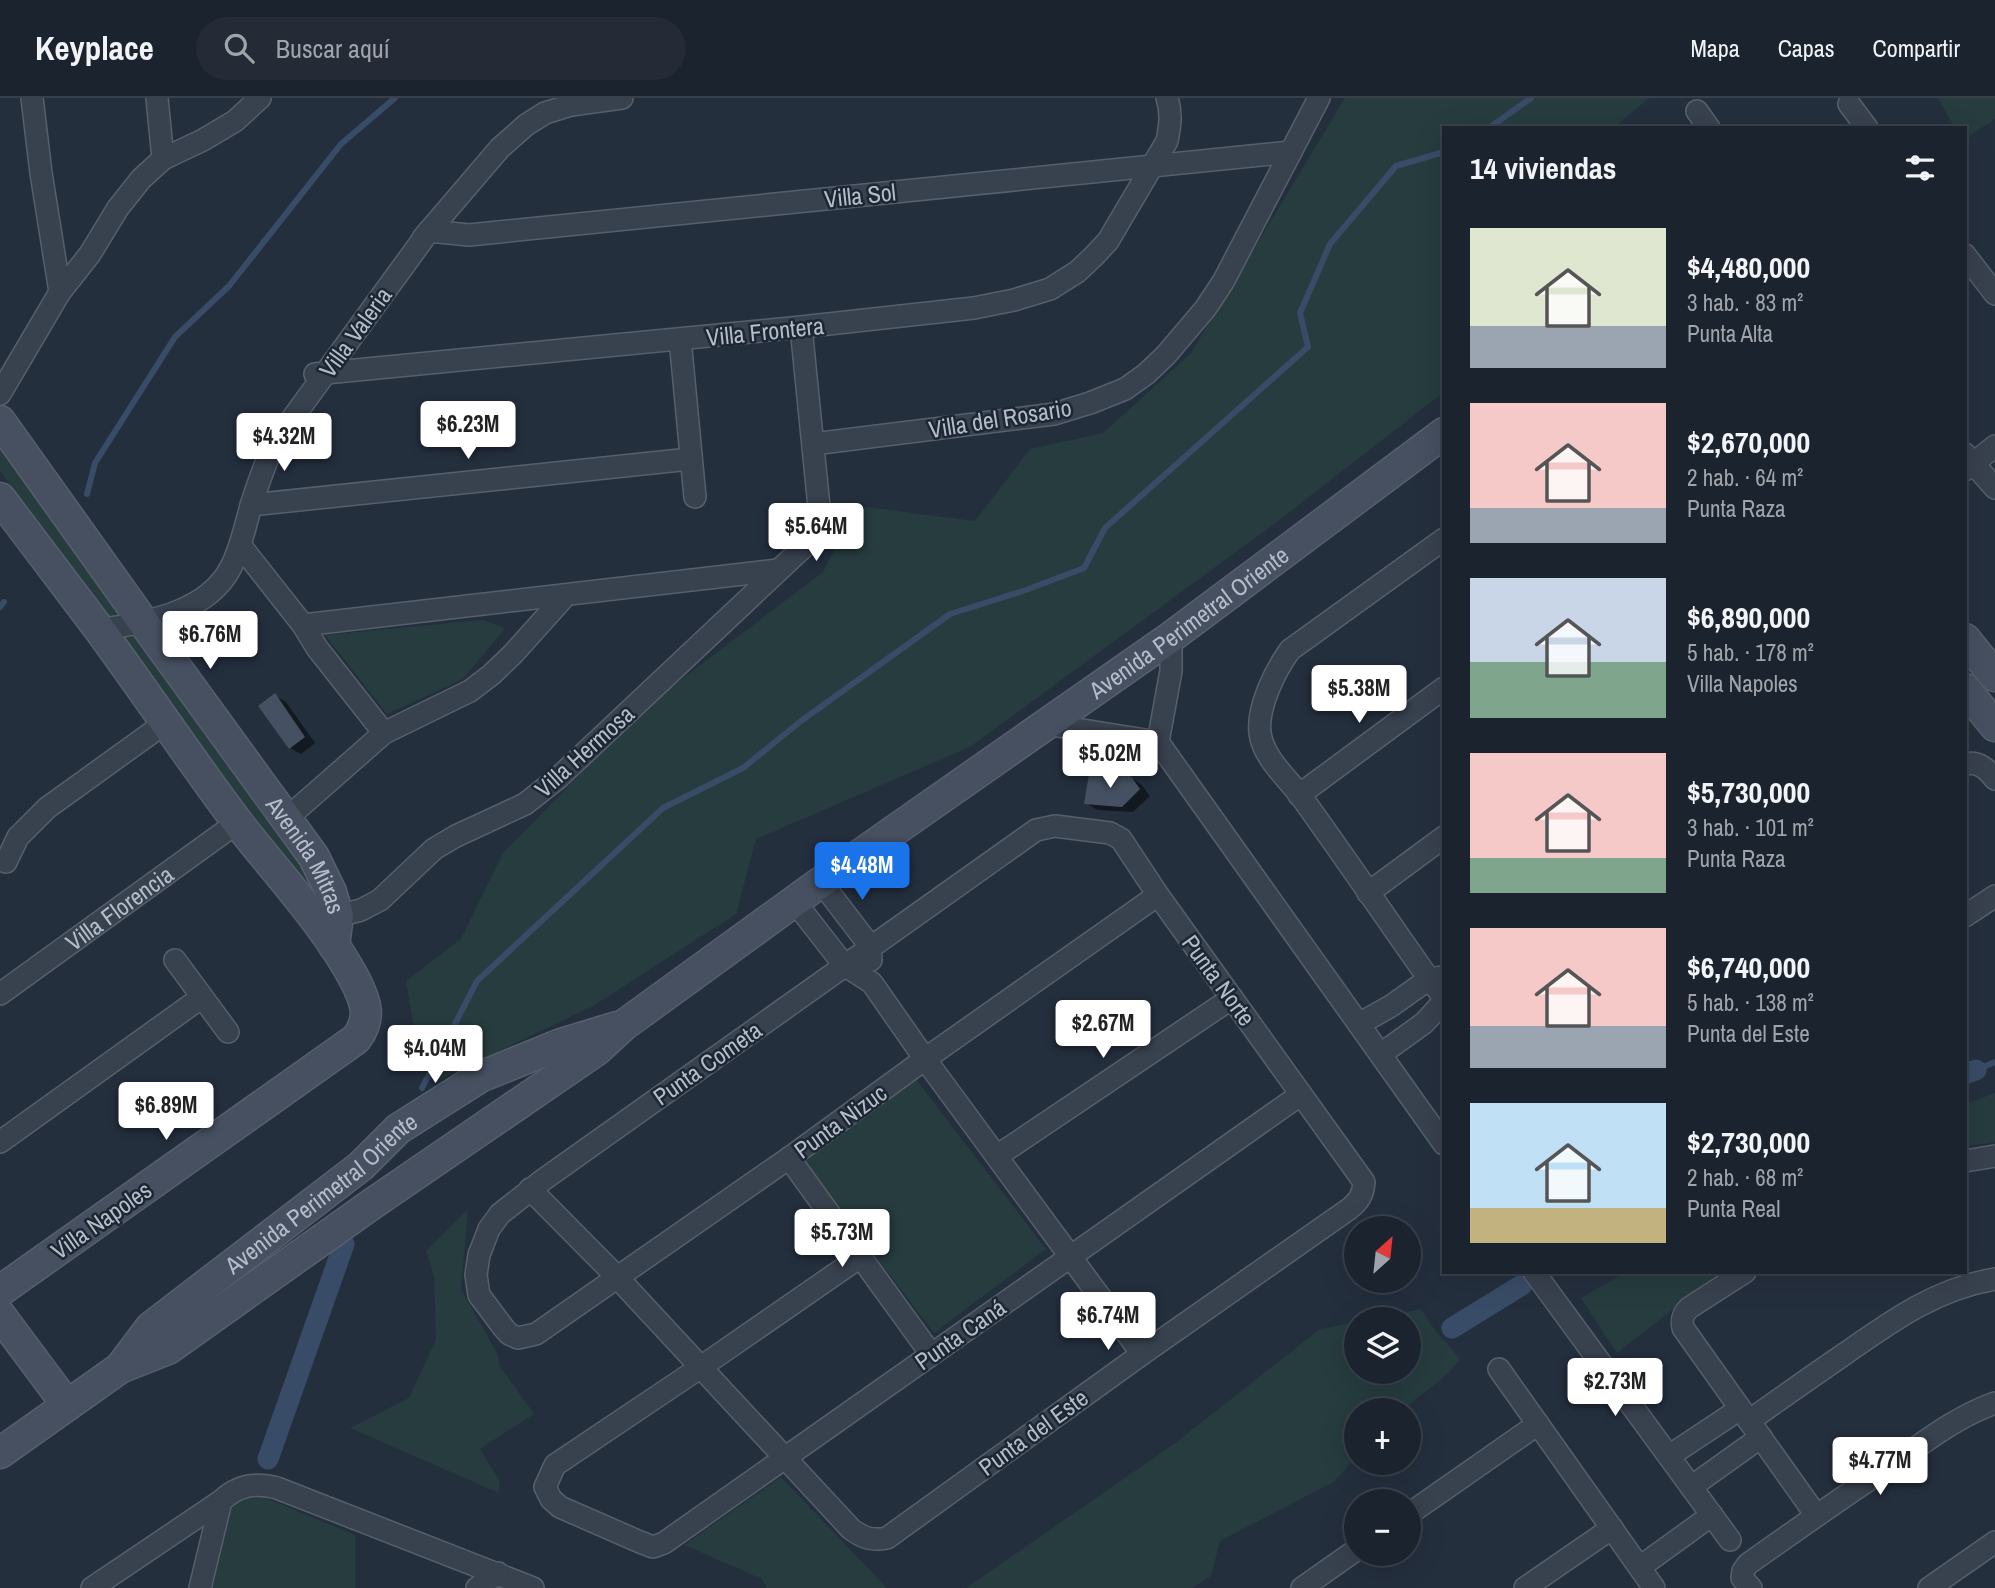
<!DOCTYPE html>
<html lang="es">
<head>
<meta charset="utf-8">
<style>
	body { margin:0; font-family:"Archivo Narrow",sans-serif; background:#242b36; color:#f1f3f6; height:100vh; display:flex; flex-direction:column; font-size:26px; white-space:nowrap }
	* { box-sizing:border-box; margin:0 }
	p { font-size:23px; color:#a0a4aa }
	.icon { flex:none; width:38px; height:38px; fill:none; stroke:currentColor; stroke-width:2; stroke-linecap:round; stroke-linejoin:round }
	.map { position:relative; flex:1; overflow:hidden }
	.details { position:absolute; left:1442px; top:28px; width:525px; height:1148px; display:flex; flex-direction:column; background:#1b232e; border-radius:0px; box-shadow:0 7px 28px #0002,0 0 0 2px #39404a }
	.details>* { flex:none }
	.needle { width:46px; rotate:27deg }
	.controls { position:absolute; left:1344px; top:1118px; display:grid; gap:14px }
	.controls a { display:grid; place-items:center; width:77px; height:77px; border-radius:50%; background:#1b232e; box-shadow:0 7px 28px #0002,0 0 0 2px #39404a; font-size:35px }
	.price { position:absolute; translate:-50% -60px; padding:0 16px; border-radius:7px; background:#fff; color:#222; font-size:23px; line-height:46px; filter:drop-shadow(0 2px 4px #0008) }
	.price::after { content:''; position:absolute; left:50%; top:42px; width:21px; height:16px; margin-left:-10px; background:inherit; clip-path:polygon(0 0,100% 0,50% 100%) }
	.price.current { background:#1a73e8; color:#fff }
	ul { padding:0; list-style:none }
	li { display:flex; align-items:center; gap:21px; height:175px; padding:0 28px }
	li span { display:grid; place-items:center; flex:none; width:196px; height:140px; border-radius:0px; color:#555 }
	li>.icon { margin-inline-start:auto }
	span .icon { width:84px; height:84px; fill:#fffc; stroke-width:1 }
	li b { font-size:30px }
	h2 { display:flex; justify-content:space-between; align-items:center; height:84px; padding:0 28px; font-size:30px }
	header { display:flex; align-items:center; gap:42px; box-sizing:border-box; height:98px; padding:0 35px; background:#1b232e; border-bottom:2px solid #39404a }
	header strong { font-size:33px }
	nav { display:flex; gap:38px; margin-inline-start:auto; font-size:24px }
	.search { width:490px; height:63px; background:#242b36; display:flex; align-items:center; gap:18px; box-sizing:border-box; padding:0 24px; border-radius:38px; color:#a0a4aa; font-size:26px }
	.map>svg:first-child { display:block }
</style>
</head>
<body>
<header>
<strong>Keyplace</strong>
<div class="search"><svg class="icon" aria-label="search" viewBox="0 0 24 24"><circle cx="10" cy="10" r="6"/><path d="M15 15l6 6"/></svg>Buscar aquí</div>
<nav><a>Mapa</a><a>Capas</a><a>Compartir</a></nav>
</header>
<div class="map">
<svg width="1995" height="1490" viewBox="0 0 1995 1490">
	<rect width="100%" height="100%" fill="#242f3e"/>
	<!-- green -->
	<g fill="#263c3f">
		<path d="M1345,0H1649L1613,30H1444V294L1274,426L970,649L756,741L736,816L593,908L439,982L413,926L406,883L461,841L503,755L650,605L823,474L858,408L975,423L1030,351L1103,335L1191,255Z"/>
		<path d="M1938,0H1995V21L1965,41V30H1955Z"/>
		<path d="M0,349L323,794L311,801L0,373Z"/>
		<path d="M482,522L505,530L463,581L387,616L325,537Z"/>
		<path d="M915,980L1046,1151L934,1235L802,1061Z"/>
		<path d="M1995,995V1044L1965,1048V1006Z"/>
		<path d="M468,1111L461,1191L498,1257L499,1267L534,1316L480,1351L499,1382V1395L350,1330L409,1300L436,1241L434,1178L426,1153Z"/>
		<path d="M1626,1174H1726L1671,1213L1617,1255L1581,1200Z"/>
		<path d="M1421,1211L1434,1231L1460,1261C1446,1282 1422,1294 1403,1312H1356V1359L1335,1383L1220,1443L1211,1478L1192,1490H966L1174,1346L1320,1231L1356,1224V1274H1409V1222L1369,1221Z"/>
		<path d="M781,1379L887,1490H767L762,1481L684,1447Z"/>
		<path d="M249,1393L355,1437V1490H208L224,1417Z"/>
	</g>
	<!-- shadow -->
	<g fill="#0007">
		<path d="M275,598L286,604L315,645L301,656L290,650L260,608Z"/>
		<path d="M1129,679L1141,686L1150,698L1133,714L1097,712L1086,705Z"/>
	</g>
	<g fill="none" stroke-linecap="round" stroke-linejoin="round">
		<!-- stream -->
		<g stroke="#394c67" stroke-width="6">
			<path d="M1489,30L1531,0"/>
			<path d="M87,396L95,365L175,239L229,188L341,46L395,0"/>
			<path d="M0,509L4,504"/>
			<path d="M1976,972L1995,964"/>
			<path d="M422,990L477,883L663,710L743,670L801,623L950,516L1026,492L1084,470L1105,430L1308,249L1300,215L1330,146L1396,68L1444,54"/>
		</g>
		<!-- canal -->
		<g stroke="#394c67" stroke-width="21">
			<path d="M1965,976L1976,972"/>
			<path d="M1452,1230L1522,1187"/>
			<path d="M268,1361L344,1146"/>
		</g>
	</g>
	<!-- building -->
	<g fill="#455162">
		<path d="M275,595L305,639L289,651L258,608Z"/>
		<path d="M1089,676L1130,677L1140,691L1122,709L1084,706Z"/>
	</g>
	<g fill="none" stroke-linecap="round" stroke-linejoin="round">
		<defs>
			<g id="street">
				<path d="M32,0L41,75L60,194"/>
				<path d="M157,0L163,61"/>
				<path d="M1849,6L1867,30"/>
				<path d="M1697,13L1709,30"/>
				<path d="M429,133L469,137L1291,54"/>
				<path d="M423,140L500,50L526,27L545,15L571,7L622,0"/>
				<path d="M1965,157L1995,196"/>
				<path d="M680,241L695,399"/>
				<path d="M315,276L801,229L974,210L1014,202L1050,191L1077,174L1093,159L1108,143L1167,43C1170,28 1172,15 1167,0"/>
				<path d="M0,296L60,194L90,156L118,110L141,81L163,61L203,42L235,23L260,0"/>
				<path d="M813,346L1054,316L1090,305L1125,291L1146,276L1166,257L1205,211L1223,184L1319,0"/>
				<path d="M1965,356L1995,390"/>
				<path d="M1965,372L1995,348"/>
				<path d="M251,407L690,361"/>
				<path d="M1444,441L1290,552C1275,573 1257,609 1260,635C1263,659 1286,679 1300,697C1344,758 1386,820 1429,881L1444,899"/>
				<path d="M240,447L303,527L317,550L384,635"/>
				<path d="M303,527L778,472"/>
				<path d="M99,532C145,524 207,516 231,469C241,450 245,428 251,408C257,387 265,367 273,347L429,133"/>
				<path d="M1171,539V573L1158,644L1444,1046"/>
				<path d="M1045,626L1158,644"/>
				<path d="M1965,666C1979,663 1987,671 1995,681"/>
				<path d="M1299,697L1444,590"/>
				<path d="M286,721L384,635L470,593L491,577L513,556L565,498"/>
				<path d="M6,764L18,739L47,710L165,625"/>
				<path d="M821,784L870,848L871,862"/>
				<path d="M1368,795L1444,739"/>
				<path d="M795,804L844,867L872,885L925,961L1142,1256"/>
				<path d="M1965,818L1995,798"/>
				<path d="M325,821L361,812L380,802L434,751L456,738L525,706L558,680L812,441L818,430L820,419L801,229"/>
				<path d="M175,862L228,934"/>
				<path id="s1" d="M0,896L238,724"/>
				<path d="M1359,926L1391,908L1429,881L1441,879"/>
				<path d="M1381,956L1424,925L1444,903"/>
				<path d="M0,1044L202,899"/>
				<path d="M997,1058L1232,900"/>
				<path d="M789,1060L931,1256"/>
				<path d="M1965,1063L1995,1058"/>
				<path d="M530,1091L617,1179L851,1431C863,1440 872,1443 887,1440L1142,1256L1349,1111C1359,1103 1363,1097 1364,1084L1158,797L1121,741L1110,735L1055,728L1036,732L543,1082L500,1116L489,1131L479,1157L476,1177L479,1197L503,1229L509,1236L518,1240L536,1236L789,1060L925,961L1158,797"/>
				<path d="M860,1159L701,1269L555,1367L545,1389L551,1401L560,1409L640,1444L653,1449L664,1445L1300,997"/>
				<path d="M1534,1174L1730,1442"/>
				<path d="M1745,1174L1689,1210C1683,1216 1681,1221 1683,1230L1816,1417"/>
				<path d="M1499,1271L1654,1490"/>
				<path d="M1749,1323C1781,1300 1814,1277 1846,1255C1893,1222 1938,1190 1995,1181"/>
				<path d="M1669,1358L1740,1311"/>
				<path d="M1691,1389L1761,1339"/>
				<path d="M1409,1416L1538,1326"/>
				<path d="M1640,1469L1712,1417"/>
				<path d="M92,1490L221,1403C238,1387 255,1384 277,1390L533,1490"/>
				<path d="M200,1490L221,1403"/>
				<path d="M477,1490L498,1475"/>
				<path d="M1302,1490L1356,1452"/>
				<path d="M1525,1490L1612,1430"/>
				<path d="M1751,1490L1742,1480L1743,1473L1748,1466C1796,1432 1844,1398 1894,1365C1926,1343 1958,1318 1995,1305"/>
				<path d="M1929,1490L1995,1444"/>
			</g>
			<g id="secondary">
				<path id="s2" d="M0,323L144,525L314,759L331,794L338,817L334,848"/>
				<path d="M0,400C33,443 66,487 99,531C146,595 190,661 238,725C276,774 326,827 355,882C366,904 372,920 356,941L0,1193"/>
				<path d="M1965,541L1995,578"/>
				<path d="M1965,591L1995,628"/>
				<path d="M0,1217L67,1307"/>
				<path id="s3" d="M120,1270L151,1229L361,1068L398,1031L480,979L561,946L617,929"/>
				<path id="s4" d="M0,1355L120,1270L168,1251L372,1106L597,952L624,927L821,784L1171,539L1444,335"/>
			</g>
		</defs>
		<!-- street casing -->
		<use href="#street" stroke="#565f6c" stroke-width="24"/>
		<!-- secondary casing -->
		<use href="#secondary" stroke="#565f6c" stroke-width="33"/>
		<!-- street -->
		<use href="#street" stroke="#38414e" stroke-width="21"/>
		<!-- secondary -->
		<use href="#secondary" stroke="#465061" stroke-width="30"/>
	</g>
	<g text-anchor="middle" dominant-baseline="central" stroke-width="5" stroke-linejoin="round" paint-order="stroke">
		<!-- street labels -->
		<g font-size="24" fill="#b4bcc9" stroke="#1d2633">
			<text transform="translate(860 97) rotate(-6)">Villa Sol</text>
			<text transform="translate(765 233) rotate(-6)">Villa Frontera</text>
			<text transform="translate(355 234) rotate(-54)">Villa Valeria</text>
			<text transform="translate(1000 320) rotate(-9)">Villa del Rosario</text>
			<text stroke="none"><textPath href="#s4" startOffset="1452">Avenida Perimetral Oriente</textPath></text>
			<text transform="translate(584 653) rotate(-42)">Villa Hermosa</text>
			<text stroke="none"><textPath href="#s2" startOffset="532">Avenida Mitras</textPath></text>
			<text stroke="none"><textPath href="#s1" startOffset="147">Villa Florencia</textPath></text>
			<text transform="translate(1219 882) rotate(54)">Punta Norte</text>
			<text transform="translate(707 965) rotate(-35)">Punta Cometa</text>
			<text transform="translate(840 1023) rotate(-36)">Punta Nizuc</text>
			<text stroke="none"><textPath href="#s3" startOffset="268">Avenida Perimetral Oriente</textPath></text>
			<text transform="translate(101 1122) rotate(-35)">Villa Napoles</text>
			<text transform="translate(960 1236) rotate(-35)">Punta Caná</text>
			<text transform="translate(1033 1334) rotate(-36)">Punta del Este</text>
		</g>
	</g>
</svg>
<div class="controls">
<a><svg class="needle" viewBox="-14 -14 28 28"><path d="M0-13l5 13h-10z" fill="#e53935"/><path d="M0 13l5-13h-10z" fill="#a0a4aa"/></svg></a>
<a><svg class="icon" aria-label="layers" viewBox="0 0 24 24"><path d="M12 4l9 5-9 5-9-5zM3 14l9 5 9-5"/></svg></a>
<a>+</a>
<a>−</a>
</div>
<b class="price" style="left:468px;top:363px">$6.23M</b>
<b class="price" style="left:284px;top:375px">$4.32M</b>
<b class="price" style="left:816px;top:465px">$5.64M</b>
<b class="price" style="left:210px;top:573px">$6.76M</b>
<b class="price" style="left:1359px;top:627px">$5.38M</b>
<b class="price" style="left:1110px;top:692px">$5.02M</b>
<b class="price current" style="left:862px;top:804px">$4.48M</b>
<b class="price" style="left:1103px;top:962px">$2.67M</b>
<b class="price" style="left:435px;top:987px">$4.04M</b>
<b class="price" style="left:166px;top:1044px">$6.89M</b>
<b class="price" style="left:842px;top:1171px">$5.73M</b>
<b class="price" style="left:1108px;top:1254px">$6.74M</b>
<b class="price" style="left:1615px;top:1320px">$2.73M</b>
<b class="price" style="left:1880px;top:1399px">$4.77M</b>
<section class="details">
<h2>14 viviendas<svg class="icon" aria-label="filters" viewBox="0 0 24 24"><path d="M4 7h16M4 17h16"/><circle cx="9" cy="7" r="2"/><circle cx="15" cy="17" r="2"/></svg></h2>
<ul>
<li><span style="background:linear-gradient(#dfe7d0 70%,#9aa5b1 0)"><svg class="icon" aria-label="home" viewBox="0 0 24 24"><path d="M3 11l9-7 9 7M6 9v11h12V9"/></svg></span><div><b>$4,480,000</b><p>3 hab. · 83 m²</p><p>Punta Alta</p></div></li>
<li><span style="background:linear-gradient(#f6c9c9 75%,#9aa5b1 0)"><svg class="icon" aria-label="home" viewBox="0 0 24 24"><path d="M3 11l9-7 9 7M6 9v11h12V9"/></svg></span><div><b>$2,670,000</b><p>2 hab. · 64 m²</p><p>Punta Raza</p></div></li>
<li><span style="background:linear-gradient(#c9d6e8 60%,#7fa58c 0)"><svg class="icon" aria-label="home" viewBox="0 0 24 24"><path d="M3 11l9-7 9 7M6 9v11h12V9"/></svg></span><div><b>$6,890,000</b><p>5 hab. · 178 m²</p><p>Villa Napoles</p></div></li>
<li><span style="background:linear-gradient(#f6c9c9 75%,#7fa58c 0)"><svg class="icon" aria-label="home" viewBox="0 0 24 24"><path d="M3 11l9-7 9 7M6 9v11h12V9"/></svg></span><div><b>$5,730,000</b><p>3 hab. · 101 m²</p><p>Punta Raza</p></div></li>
<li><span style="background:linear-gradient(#f6c9c9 70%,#9aa5b1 0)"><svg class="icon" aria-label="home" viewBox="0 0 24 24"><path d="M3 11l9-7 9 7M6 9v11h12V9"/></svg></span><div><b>$6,740,000</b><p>5 hab. · 138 m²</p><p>Punta del Este</p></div></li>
<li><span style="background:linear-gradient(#bfe0f5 75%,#c2b280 0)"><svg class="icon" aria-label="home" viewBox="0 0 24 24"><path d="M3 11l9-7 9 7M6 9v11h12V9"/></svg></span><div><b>$2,730,000</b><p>2 hab. · 68 m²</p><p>Punta Real</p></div></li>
</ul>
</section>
</div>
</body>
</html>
